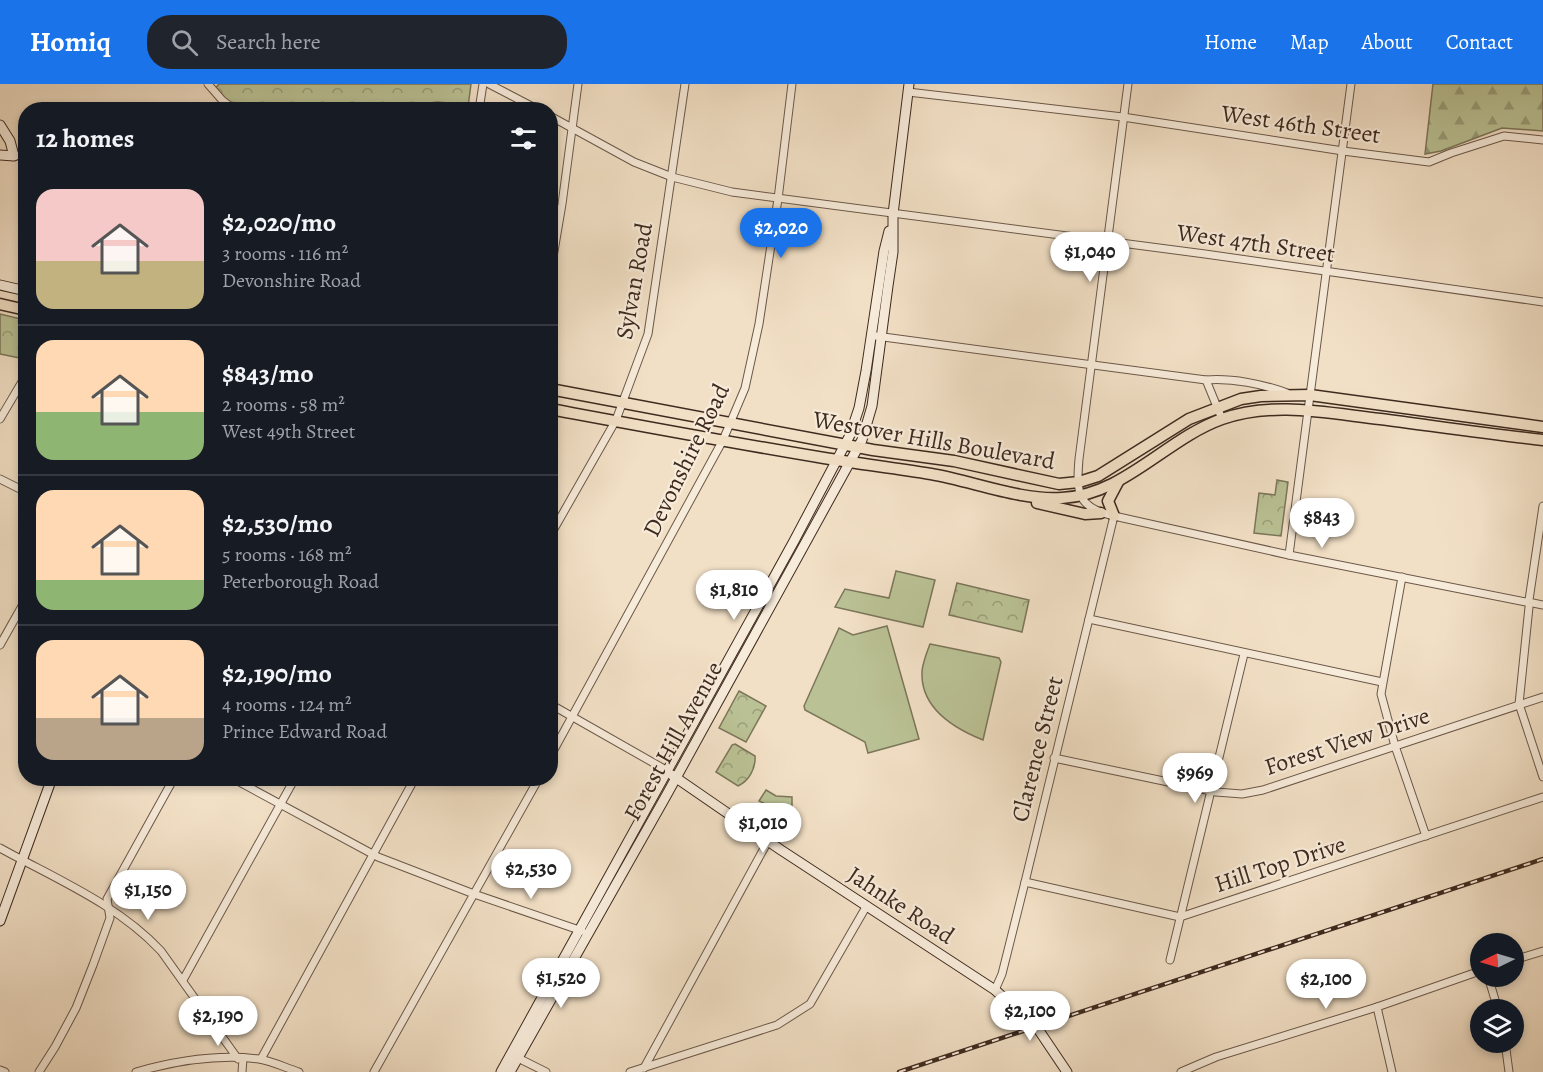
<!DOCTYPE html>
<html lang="en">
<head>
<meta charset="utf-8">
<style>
	body { margin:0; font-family:Alegreya,serif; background:#20242c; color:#f1f3f6; height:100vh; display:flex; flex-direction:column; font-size:22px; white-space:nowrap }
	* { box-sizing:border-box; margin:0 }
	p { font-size:20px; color:#9ea1a6 }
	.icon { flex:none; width:33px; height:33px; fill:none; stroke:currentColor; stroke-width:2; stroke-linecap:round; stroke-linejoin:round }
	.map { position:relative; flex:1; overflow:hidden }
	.drawer { position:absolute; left:18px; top:18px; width:540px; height:684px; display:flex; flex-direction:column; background:#171b24; border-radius:24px; box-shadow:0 3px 9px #0003 }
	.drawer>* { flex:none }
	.needle { width:39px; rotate:265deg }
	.tools { position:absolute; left:1470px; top:849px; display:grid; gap:12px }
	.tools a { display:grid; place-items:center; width:54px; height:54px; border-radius:50%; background:#171b24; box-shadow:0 3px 9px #0003; font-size:30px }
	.price { position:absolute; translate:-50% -51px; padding:0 14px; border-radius:21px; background:#fff; color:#222; font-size:20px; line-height:39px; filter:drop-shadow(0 2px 3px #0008) }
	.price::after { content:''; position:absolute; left:50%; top:36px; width:18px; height:14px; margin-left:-9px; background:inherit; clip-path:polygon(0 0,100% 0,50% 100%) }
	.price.active { background:#1a73e8; color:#fff }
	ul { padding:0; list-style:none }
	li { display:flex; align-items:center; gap:18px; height:150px; padding:0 18px }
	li+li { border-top:2px solid #363941 }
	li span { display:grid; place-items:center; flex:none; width:168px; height:120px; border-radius:18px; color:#555 }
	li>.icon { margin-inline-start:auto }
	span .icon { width:72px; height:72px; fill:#fffc; stroke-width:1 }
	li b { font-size:26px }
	h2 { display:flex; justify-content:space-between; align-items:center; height:72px; padding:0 18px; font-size:26px }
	header { display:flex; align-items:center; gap:36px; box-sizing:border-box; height:84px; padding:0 30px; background:#1a73e8; color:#fff }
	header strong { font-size:28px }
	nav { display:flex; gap:33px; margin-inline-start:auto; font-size:21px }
	.search { width:420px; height:54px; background:#20242c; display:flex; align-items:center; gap:15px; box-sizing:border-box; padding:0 21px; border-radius:24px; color:#9ea1a6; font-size:22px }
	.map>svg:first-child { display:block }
</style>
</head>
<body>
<header>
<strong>Homiq</strong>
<div class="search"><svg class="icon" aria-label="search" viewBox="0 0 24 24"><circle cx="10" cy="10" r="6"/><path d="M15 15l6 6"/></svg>Search here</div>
<nav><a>Home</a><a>Map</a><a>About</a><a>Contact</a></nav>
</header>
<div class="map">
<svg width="1543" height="988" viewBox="0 0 1543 988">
	<defs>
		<pattern id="forest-firs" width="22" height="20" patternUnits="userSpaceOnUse" patternTransform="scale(1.5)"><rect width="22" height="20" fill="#bac295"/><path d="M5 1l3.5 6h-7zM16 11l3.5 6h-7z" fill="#999e79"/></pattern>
		<pattern id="park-crowns" width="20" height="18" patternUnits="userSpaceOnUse" patternTransform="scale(1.5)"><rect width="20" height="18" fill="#bac295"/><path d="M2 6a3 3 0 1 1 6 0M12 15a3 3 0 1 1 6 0" fill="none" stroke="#999e79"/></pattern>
	</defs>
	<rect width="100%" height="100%" fill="#f2e0c6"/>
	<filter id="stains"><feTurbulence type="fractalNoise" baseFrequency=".00333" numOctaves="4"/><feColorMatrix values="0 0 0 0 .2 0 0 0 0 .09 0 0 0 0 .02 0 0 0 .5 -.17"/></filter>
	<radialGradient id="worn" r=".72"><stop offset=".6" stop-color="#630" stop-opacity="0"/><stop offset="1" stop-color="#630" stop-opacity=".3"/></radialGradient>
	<!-- grass -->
	<g fill="#bac295" stroke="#7c765a" stroke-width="1.5">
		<path d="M896,487L935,496L923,543L835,523L845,505L889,514Z"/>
		<path d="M887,542L919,655L868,669L865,658L805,626L804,622L839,544L853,551Z"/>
		<path d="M930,560L999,574L1001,578L983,656C953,644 920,624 922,587C923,578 927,568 930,560Z"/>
	</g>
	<!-- forest -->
	<path fill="url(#forest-firs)" stroke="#7c765a" stroke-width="1.5" d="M1433,0H1543V47L1502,44L1441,67L1425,70Z"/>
	<!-- park -->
	<g fill="url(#park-crowns)" stroke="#7c765a" stroke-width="1.5">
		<path d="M219,0H471L468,23L438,18L420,20L419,26L237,25L214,6Z"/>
		<path d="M0,230L25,236V275L0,270Z"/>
		<path d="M1277,396L1288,398L1281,452L1254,449L1259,409L1275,411Z"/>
		<path d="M957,499L1029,516L1022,548L949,531Z"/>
		<path d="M739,607L766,622L746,658L719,644Z"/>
		<path d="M735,660L755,672C756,684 749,697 738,702L716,688L732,661Z"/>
		<path d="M766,706L776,712L792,713V726L788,731L759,717Z"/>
	</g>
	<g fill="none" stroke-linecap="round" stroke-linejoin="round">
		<defs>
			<g id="street">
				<path d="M208,0L222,16L235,26"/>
				<path d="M489,0L539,26"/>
				<path d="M1128,0L1079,375C1076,410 1078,424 1114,432L1289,471L1526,518"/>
				<path d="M908,8L1123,33L1343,67L1429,78L1451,69L1504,52L1543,56"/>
				<path d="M479,26L483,0"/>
				<path d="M550,32L634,78L672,93L732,108L1205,170L1543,218"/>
				<path d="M14,72L26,71"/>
				<path d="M550,191L562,120L578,0"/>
				<path d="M876,252L1206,296C1232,294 1263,300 1287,309"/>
				<path d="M1206,296L1222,335"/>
				<path d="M0,335L26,291"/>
				<path d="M0,395L26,408"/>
				<path d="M550,452L616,336L648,250L685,0"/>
				<path d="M1289,471L1351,0"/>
				<path d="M1402,493L1381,610L1395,662L1426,752"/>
				<path d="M1529,516L1543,422"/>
				<path d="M1533,519L1543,521"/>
				<path d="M1529,523L1519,620L1543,693"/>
				<path d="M1089,535L1382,598"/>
				<path d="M0,561L26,515"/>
				<path d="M550,620L666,686"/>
				<path d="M550,673L723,356L745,304L759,240L778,115L792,0"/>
				<path d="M1054,674L1216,708L1242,710L1263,706L1543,613"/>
				<path d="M232,694L378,773L474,810L582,847"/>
				<path d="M0,764C56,795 117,820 161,867L238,975"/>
				<path d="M1025,798L1180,833L1543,713"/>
				<path d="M1170,876L1244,570"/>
				<path d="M1514,876L1543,867"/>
				<path d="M1488,892L1498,926"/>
				<path d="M183,896L295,694"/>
				<path d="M995,906L1002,890L1025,798L1114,432"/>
				<path d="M1377,923L1392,988"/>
				<path d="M1505,958L1509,988"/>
				<path d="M516,973L546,988"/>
				<path d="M261,975L415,694"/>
				<path d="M644,984L768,757"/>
				<path d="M0,986L5,988"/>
				<path d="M39,988L55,963L76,924L93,881L110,834L107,815L174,694"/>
				<path d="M136,988C175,977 218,970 259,975C272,977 286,984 299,988"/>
				<path d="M242,988L243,975"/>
				<path d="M374,988L539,694"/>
				<path d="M630,988L777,941L810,920L866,823"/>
				<path d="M1181,988L1216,973L1377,923L1480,887"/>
			</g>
			<g id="secondary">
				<path d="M0,41L10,57L14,72L0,71"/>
				<path d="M0,201L26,207"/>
				<path d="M672,691L781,766L995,906L1036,942L1067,988"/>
				<path d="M0,837L52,694"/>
				<path d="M501,988L794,457L850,351L859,324L866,287L884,167L889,147"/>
				<path d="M510,988L666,712L862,356L872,322L888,202L893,168V130L909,0"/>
			</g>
			<g id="primary">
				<path d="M0,220L26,226"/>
				<path d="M550,305L873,366L954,377L1059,400L1079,398L1098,392L1189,335L1241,315L1261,312L1310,311L1543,343"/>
				<path d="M550,325C642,342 733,359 824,374C860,380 895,384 931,390C972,397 1022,417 1062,414C1124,411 1166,355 1222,335C1273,317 1327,329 1380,335C1434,342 1489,350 1543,356"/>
				<path d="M1037,419L1085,430L1101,429"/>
				<path d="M1114,432L1108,417L1118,398"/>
			</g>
		</defs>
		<!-- street casing -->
		<use href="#street" stroke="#6b5849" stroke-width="9"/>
		<!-- secondary casing -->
		<use href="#secondary" stroke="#3e2a1f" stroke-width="11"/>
		<!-- primary casing -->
		<use href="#primary" stroke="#3e2a1f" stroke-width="13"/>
		<!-- street -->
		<use href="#street" stroke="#f7ebda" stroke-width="7"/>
		<!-- secondary -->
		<use href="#secondary" stroke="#f7ebda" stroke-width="9"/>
		<!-- primary -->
		<use href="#primary" stroke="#f2e0c6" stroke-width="10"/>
		<defs>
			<path id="rail" d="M899,988L1543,775"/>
		</defs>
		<!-- rail casing -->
		<use href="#rail" stroke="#3e2a1f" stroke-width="4.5"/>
		<!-- rail -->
		<use href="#rail" stroke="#f7ebda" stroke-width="2" stroke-dasharray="7" stroke-linecap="butt"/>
	</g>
	<g text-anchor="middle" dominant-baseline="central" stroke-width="4.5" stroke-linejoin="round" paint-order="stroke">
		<!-- street labels -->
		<g font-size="24" fill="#3e2a1f" stroke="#f7ebda">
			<text transform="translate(1301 40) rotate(8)">West 46th Street</text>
			<text transform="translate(1256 159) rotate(8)">West 47th Street</text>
			<text transform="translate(634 197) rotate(-80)">Sylvan Road</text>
			<text transform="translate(934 356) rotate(10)">Westover Hills Boulevard</text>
			<text transform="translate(686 376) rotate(-64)">Devonshire Road</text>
			<text transform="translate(673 657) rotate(-61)">Forest Hill Avenue</text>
			<text transform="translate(1347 657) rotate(-18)">Forest View Drive</text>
			<text transform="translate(1037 665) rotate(-76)">Clarence Street</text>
			<text transform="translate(1280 780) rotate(-18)">Hill Top Drive</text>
			<text transform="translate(901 821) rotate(33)">Jahnke Road</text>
		</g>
	</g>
	<rect width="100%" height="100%" filter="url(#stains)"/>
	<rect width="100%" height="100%" fill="url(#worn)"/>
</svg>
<div class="tools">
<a><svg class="needle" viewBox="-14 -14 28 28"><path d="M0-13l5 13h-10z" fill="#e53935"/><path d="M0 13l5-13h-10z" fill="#9ea1a6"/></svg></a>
<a><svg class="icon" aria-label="layers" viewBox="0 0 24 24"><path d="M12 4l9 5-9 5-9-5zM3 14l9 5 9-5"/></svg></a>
</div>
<b class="price active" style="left:781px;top:175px">$2,020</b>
<b class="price" style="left:1090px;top:199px">$1,040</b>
<b class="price" style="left:1322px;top:465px">$843</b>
<b class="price" style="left:734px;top:537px">$1,810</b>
<b class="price" style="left:1195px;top:720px">$969</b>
<b class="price" style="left:763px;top:770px">$1,010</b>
<b class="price" style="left:531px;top:816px">$2,530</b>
<b class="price" style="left:148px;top:837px">$1,150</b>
<b class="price" style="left:561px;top:925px">$1,520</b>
<b class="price" style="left:1326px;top:926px">$2,100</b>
<b class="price" style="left:1030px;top:958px">$2,100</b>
<b class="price" style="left:218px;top:963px">$2,190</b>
<section class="drawer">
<h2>12 homes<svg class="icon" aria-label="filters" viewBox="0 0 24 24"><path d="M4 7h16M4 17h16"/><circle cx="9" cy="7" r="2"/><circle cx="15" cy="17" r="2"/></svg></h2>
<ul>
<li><span style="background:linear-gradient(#f6c9c9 60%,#c2b280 0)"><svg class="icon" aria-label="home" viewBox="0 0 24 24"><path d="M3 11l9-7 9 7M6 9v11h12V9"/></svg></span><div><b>$2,020/mo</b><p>3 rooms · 116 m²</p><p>Devonshire Road</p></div></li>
<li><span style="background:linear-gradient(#ffd9b3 60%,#8fb573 0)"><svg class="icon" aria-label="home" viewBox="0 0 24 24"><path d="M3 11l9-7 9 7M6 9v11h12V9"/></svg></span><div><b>$843/mo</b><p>2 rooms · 58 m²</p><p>West 49th Street</p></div></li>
<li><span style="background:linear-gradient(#ffd9b3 75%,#8fb573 0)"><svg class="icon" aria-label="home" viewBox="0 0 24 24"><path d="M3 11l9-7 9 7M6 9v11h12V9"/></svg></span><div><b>$2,530/mo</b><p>5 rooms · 168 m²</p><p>Peterborough Road</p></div></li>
<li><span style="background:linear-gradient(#ffd9b3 65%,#b9a48a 0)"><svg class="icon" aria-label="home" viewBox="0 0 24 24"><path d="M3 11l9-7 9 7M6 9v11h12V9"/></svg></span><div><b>$2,190/mo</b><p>4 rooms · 124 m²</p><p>Prince Edward Road</p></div></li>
</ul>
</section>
</div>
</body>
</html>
